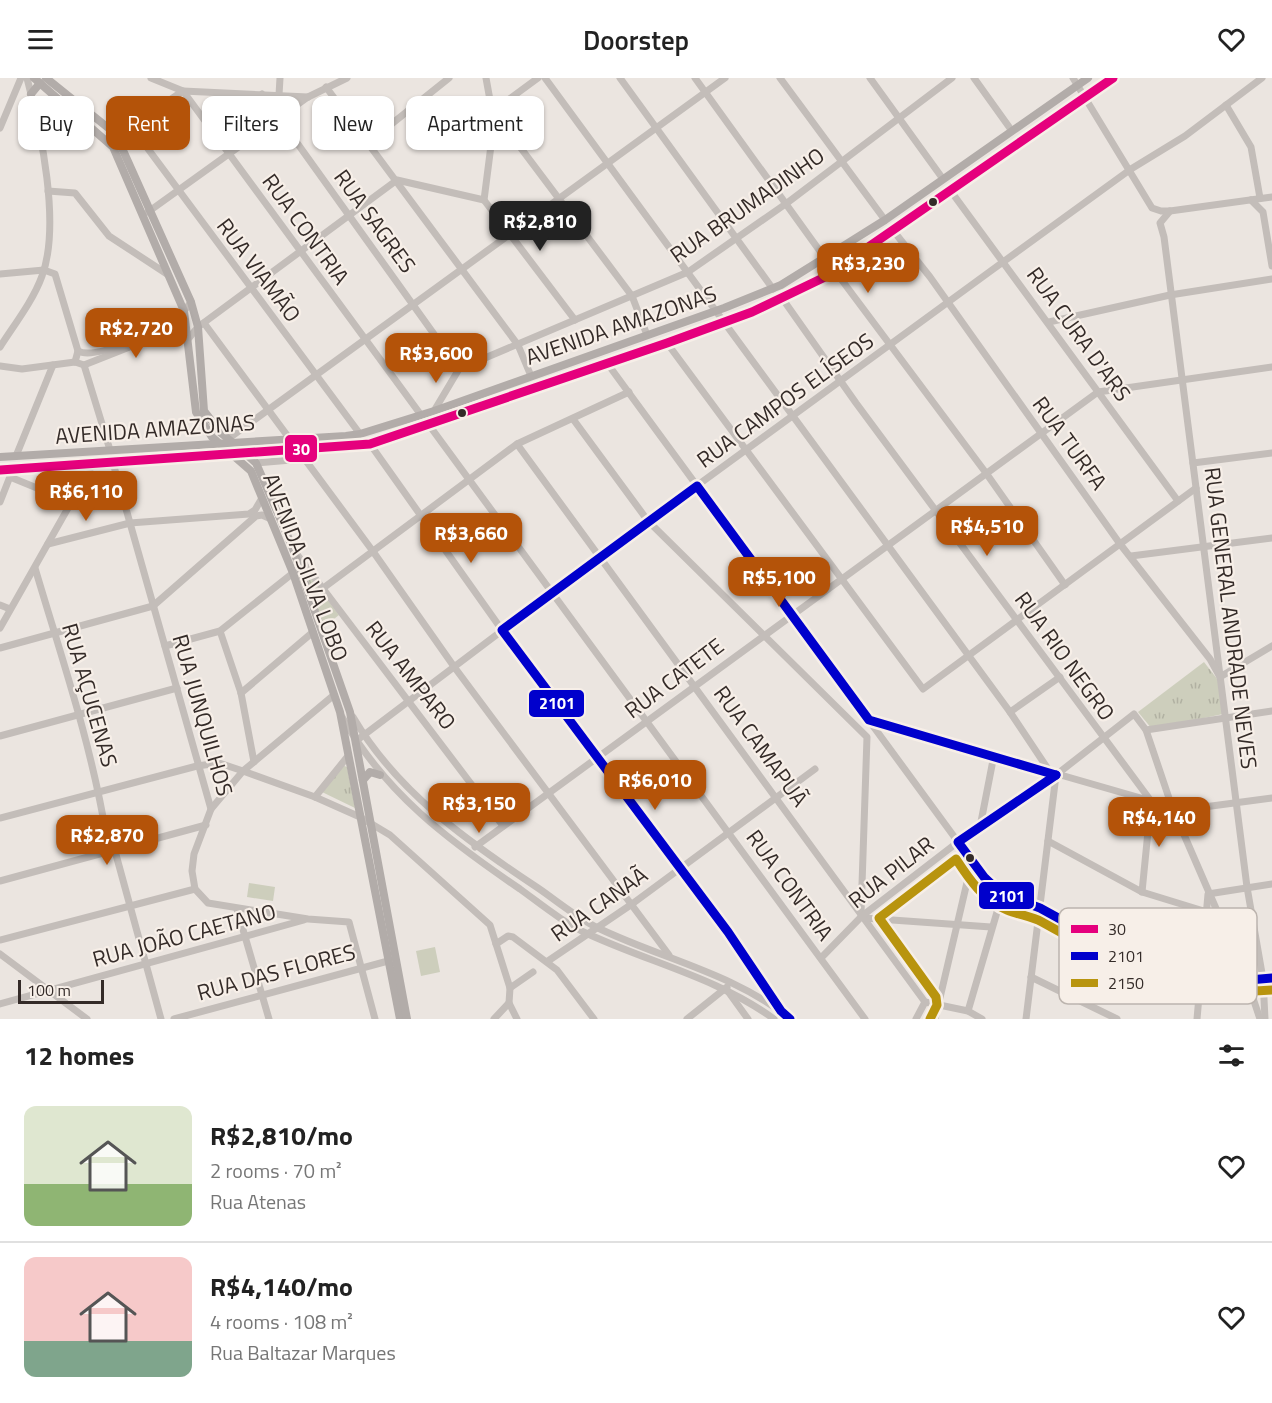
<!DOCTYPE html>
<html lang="en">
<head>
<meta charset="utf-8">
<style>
	body { margin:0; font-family:"Titillium Web",sans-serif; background:#f6f6f6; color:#222; height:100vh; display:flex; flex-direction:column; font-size:22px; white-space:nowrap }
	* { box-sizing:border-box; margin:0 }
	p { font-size:20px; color:#767676 }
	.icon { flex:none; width:33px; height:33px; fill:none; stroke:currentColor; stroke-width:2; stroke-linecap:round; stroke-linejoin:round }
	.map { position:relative; height:941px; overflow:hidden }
	.details { display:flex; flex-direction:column; background:#fff; flex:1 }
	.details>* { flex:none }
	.guide { position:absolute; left:18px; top:18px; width:600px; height:54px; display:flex; gap:12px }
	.scale { position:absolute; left:18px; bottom:15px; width:86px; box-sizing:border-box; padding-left:6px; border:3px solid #342b28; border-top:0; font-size:16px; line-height:21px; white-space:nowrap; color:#342b28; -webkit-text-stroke:4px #f7efe8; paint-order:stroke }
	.price { position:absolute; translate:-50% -51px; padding:0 14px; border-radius:12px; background:#b45309; color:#fff; font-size:20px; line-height:39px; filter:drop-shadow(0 2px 3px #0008) }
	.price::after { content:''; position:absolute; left:50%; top:36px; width:18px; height:14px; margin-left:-9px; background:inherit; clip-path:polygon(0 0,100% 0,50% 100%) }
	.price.selected { background:#222; color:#fff }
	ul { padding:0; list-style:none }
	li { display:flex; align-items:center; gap:18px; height:150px; padding:0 24px }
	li+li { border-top:2px solid #e0e0e0 }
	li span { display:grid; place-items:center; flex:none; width:168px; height:120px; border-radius:12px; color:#555 }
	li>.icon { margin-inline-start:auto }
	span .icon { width:72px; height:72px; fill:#fffc; stroke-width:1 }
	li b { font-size:26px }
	h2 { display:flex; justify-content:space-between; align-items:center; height:72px; padding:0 24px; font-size:26px }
	.pill { padding:0 21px; border-radius:12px; background:#fff; box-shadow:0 2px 4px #0004; font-size:21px; line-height:54px }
	.pill.selected { background:#b45309; color:#fff }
	header { display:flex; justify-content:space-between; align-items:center; height:78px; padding:0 24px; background:#fff; font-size:27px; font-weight:600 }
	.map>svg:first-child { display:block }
</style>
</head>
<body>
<header><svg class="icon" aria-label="menu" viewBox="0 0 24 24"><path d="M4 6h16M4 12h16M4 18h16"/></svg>Doorstep<svg class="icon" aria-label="heart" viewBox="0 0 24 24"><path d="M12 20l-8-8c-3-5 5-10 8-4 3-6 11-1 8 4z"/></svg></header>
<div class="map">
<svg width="1272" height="941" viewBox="0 0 1272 941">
	<defs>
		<pattern id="grass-tufts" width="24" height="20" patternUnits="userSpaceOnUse" patternTransform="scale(1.5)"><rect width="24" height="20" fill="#cdcebc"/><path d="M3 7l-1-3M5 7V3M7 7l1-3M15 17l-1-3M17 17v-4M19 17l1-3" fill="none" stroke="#b1b1a2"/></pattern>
	</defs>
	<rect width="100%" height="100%" fill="#ebe5e0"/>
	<!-- grass -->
	<g fill="url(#grass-tufts)">
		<path d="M304,491L339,537L324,549Z"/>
		<path d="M1204,584L1218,602L1223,636L1152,651L1138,634Z"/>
		<path d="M342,687L347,689L355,730L322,714Z"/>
	</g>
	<!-- garden -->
	<g fill="#cdcebc">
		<path d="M249,805L275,809L273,823L247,819Z"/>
		<path d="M435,869L440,894L421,898L416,873Z"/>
	</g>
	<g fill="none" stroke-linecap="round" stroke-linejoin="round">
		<!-- minor -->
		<g stroke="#c3bdb9" stroke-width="7">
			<path d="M151,0L183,13L421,337"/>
			<path d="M486,0L494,44L484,122L575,242"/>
			<path d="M538,0L493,33L632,218L647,257"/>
			<path d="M545,0L1010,634L1050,694"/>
			<path d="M620,0L773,211"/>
			<path d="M695,0L822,176"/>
			<path d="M780,0L885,142"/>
			<path d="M870,0L943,101"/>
			<path d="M974,0L1012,53"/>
			<path d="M1073,0L1152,130L1161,133H1170L1272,119"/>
			<path d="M326,9L518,267L531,298"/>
			<path d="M262,16L459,291"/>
			<path d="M279,17L280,0"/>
			<path d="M1226,27L1251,69L1260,120"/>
			<path d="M131,48L360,356"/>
			<path d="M0,50L21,0"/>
			<path d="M116,59L183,13L308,19"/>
			<path d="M369,64L449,0"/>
			<path d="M950,112L1178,423"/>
			<path d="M48,113L75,115L109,158L167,196"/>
			<path d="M1251,122L1263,134L1272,188"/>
			<path d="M1170,133L1160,145L1164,159L1247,809L1263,901L1265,941"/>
			<path d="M148,134L308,19L347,0"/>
			<path d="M892,151L930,199L1120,466L1210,581L1220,599L1272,568"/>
			<path d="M826,181L986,395L1065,507"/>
			<path d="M0,196L44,192L55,196L78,273L75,284"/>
			<path d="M782,220L856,325L1151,723L1142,814"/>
			<path d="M1049,244L1170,217L1272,201"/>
			<path d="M204,245L372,472L455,590L669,877"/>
			<path d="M189,260L198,249L397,102L484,122"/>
			<path d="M667,265L923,611L1196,410"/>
			<path d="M0,269C14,247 33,223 42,198C61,147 41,53 27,0"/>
			<path d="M78,273C96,283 162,251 179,238C184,234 187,229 191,224"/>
			<path d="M607,285L972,783L1002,817L1040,830L1087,858L1133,878L1201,898L1247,902L1272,900"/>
			<path d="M84,287L170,253L178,254L187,263"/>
			<path d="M0,288L22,291L75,284L84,287L110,372"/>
			<path d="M434,333L459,291L688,194L787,125L952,0"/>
			<path d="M573,341L648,443L867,659L861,836"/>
			<path d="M429,347L865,941"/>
			<path d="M228,361L725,0"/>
			<path d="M370,366L502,552L728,854L781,933"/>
			<path d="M517,366L925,924L968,933L982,941"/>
			<path d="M16,378L53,287"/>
			<path d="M113,385L211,731L194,776L192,793L195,811L208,825L308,841L349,844L375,941"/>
			<path d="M256,385L303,381"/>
			<path d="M1193,385L1272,375"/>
			<path d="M10,399L71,424"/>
			<path d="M0,424L11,396"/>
			<path d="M48,466L130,445L249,436L255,432L262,420"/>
			<path d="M296,475L503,748"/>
			<path d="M1131,478L1272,460"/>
			<path d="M35,490C61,578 91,665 106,756"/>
			<path d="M322,511L517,366L629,314"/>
			<path d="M0,527L10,531"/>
			<path d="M0,550L93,386"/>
			<path d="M220,553L241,615L254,684"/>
			<path d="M165,568L220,553L293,495"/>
			<path d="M0,570L153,528L256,438L262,437L271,441"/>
			<path d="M241,615L313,554"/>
			<path d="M1010,634L1060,599"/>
			<path d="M342,639C386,716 448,762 520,811C542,827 564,845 588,856C651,885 718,900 774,941"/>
			<path d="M353,639C397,714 467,763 538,810C557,823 577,840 598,850C662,881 734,895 790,941"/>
			<path d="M869,642L1172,729H1204L1272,720"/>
			<path d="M1146,652L1172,729L1247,902L1260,941"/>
			<path d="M0,658L177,610"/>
			<path d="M356,663L598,480L992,192L1131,91L1185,58L1262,0"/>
			<path d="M315,719L348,678"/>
			<path d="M211,731L243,693L334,617"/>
			<path d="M0,740L197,688L219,685L243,693L315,719L360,739L390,757L490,847L510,910L509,925L517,941"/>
			<path d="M980,749L994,677"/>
			<path d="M1048,763L1142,814L1207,834"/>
			<path d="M475,769L1098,314L1272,289"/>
			<path d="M115,773L161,941"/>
			<path d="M0,803L206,747"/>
			<path d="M237,831L269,941"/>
			<path d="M864,840L991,849"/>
			<path d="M0,862L195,811"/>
			<path d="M496,866L508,858L513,859L557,892L594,941"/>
			<path d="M0,876L87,941"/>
			<path d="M821,880L862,838L958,764L1056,697L1134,636L1146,652L1272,633"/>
			<path d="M548,883L632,826L815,691"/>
			<path d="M1031,899L1117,941"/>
			<path d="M510,910L533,894"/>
			<path d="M727,912L748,941"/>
			<path d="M0,926L304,842"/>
			<path d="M968,933L1002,817"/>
			<path d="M174,941L388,883"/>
			<path d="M494,941L509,925"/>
			<path d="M687,941L727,909"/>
			<path d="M916,941L925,924"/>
			<path d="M935,941L972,783"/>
			<path d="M1026,941L1056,697"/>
			<path d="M1197,941L1208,816L1272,806"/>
		</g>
		<!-- major -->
		<g stroke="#b2aca9" stroke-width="8">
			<path d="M34,0L113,69L184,233L196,334L212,359L251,393L293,495L340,634L400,941"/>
			<path d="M46,0L112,53L121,68L191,224L198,249L204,333L221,355L232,364"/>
			<path d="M31,16L40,5"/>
			<path d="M244,374L256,385L292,468L350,634L407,941"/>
			<path d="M0,379L346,358L360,356L434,333L724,230L781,207L885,142L1088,0"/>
			<path d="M0,392L370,366L667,265L752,234L825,199L1113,0"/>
			<path d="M363,702L370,694L380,697"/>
		</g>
		<defs>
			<path id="bus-1" d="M0,392L370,366L667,265L752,234L825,199L1113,0"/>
			<g id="bus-2">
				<path d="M1056,697L958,764L984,799L1002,816L1040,830L1109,868L1154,886L1201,898L1249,902L1272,900"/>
				<path d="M790,941L781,933L728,854L502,552L697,408L869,642L1056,697"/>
			</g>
			<path id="bus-3" d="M930,941L937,927L936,919L879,840L956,781C969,801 984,823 1007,832C1019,837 1031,838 1042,844C1121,888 1178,919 1272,912"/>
		</defs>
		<!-- bus-1 casing -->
		<use href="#bus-1" stroke="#f7efe8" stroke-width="14"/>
		<!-- bus-2 casing -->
		<use href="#bus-2" stroke="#f7efe8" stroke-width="14"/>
		<!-- bus-3 casing -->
		<use href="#bus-3" stroke="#f7efe8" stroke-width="14"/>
		<!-- bus-1 -->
		<use href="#bus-1" stroke="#e5007d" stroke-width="9"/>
		<!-- bus-2 -->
		<use href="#bus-2" stroke="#00c" stroke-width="9"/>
		<!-- bus-3 -->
		<use href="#bus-3" stroke="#b8940e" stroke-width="9"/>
	</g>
	<!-- markers -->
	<g fill="#342b28" stroke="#f7efe8" stroke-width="2">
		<circle cx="933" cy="124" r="5"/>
		<circle cx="462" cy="335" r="5"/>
		<circle cx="970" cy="780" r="5"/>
	</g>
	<g text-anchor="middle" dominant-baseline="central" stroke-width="4.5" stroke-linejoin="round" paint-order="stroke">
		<!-- street labels -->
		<g font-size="22" fill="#342b28" stroke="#f7efe8">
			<text transform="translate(747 127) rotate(-35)">RUA BRUMADINHO</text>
			<text transform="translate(375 143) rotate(54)">RUA SAGRES</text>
			<text transform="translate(306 151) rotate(54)">RUA CONTRIA</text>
			<text transform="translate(259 192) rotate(53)">RUA VIAMÃO</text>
			<text transform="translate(621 247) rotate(-19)">AVENIDA AMAZONAS</text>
			<text transform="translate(1079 256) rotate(54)">RUA CURA D'ARS</text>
			<text transform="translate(785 322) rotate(-36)">RUA CAMPOS ELÍSEOS</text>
			<text transform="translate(155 351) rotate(-4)">AVENIDA AMAZONAS</text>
			<text transform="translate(1070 365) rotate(54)">RUA TURFA</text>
			<text transform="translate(306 489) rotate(69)">AVENIDA SILVA LOBO</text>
			<text transform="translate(1231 540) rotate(83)">RUA GENERAL ANDRADE NEVES</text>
			<text transform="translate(1065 578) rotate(54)">RUA RIO NEGRO</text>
			<text transform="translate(411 597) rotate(52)">RUA AMPARO</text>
			<text transform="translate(674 600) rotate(-37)">RUA CATETE</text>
			<text transform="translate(90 617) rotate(74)">RUA AÇUCENAS</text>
			<text transform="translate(203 637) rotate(74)">RUA JUNQUILHOS</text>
			<text transform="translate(761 668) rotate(54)">RUA CAMAPUÃ</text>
			<text transform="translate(891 794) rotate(-38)">RUA PILAR</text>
			<text transform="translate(790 807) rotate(54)">RUA CONTRIA</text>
			<text transform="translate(599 826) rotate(-35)">RUA CANAÃ</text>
			<text transform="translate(184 857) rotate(-15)">RUA JOÃO CAETANO</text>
			<text transform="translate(276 894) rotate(-15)">RUA DAS FLORES</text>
		</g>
	</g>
	<!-- legend -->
	<rect x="1059" y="830" width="198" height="96" rx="9" fill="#f7efe8" stroke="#bcb4ae" stroke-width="1.5"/>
	<rect x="1071" y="847" width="27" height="8" fill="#e5007d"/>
	<rect x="1071" y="874" width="27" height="8" fill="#00c"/>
	<rect x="1071" y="901" width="27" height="8" fill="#b8940e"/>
	<g font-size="16" fill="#342b28">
		<text x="1108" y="857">30</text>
		<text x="1108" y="884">2101</text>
		<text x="1108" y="911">2150</text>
	</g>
	<g stroke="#f7efe8" stroke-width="2">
		<rect x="284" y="356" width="34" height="29" rx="6" fill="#e5007d"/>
		<rect x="528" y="611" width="57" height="29" rx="6" fill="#00c"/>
		<rect x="978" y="803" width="57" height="29" rx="6" fill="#00c"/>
	</g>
	<g font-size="16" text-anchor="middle" font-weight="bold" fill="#fff">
		<text x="301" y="377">30</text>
		<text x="557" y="631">2101</text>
		<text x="1007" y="824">2101</text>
	</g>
</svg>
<div class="scale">100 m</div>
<b class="price selected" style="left:540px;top:174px">R$2,810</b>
<b class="price" style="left:868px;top:216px">R$3,230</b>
<b class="price" style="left:136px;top:281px">R$2,720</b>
<b class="price" style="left:436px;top:306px">R$3,600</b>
<b class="price" style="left:86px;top:444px">R$6,110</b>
<b class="price" style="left:987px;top:479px">R$4,510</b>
<b class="price" style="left:471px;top:486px">R$3,660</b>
<b class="price" style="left:779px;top:530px">R$5,100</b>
<b class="price" style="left:655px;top:733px">R$6,010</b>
<b class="price" style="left:479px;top:756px">R$3,150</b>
<b class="price" style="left:1159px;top:770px">R$4,140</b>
<b class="price" style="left:107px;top:788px">R$2,870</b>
<div class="guide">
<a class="pill">Buy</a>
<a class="pill selected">Rent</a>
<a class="pill">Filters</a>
<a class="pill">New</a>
<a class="pill">Apartment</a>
</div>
</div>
<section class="details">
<h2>12 homes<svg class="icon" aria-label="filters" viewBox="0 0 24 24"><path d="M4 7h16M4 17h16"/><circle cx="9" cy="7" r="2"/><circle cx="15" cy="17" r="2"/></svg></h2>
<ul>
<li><span style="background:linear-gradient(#dfe7d0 65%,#8fb573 0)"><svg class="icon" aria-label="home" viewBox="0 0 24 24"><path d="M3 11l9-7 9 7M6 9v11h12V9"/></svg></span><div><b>R$2,810/mo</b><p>2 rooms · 70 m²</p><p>Rua Atenas</p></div><svg class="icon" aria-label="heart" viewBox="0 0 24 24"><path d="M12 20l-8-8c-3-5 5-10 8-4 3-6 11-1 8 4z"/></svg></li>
<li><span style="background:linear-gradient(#f6c9c9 70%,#7fa58c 0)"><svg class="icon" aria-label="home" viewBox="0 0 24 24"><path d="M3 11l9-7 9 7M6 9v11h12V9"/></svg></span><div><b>R$4,140/mo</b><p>4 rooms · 108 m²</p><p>Rua Baltazar Marques</p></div><svg class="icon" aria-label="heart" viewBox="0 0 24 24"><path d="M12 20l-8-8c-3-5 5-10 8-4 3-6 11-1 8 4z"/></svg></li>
</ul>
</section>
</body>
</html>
